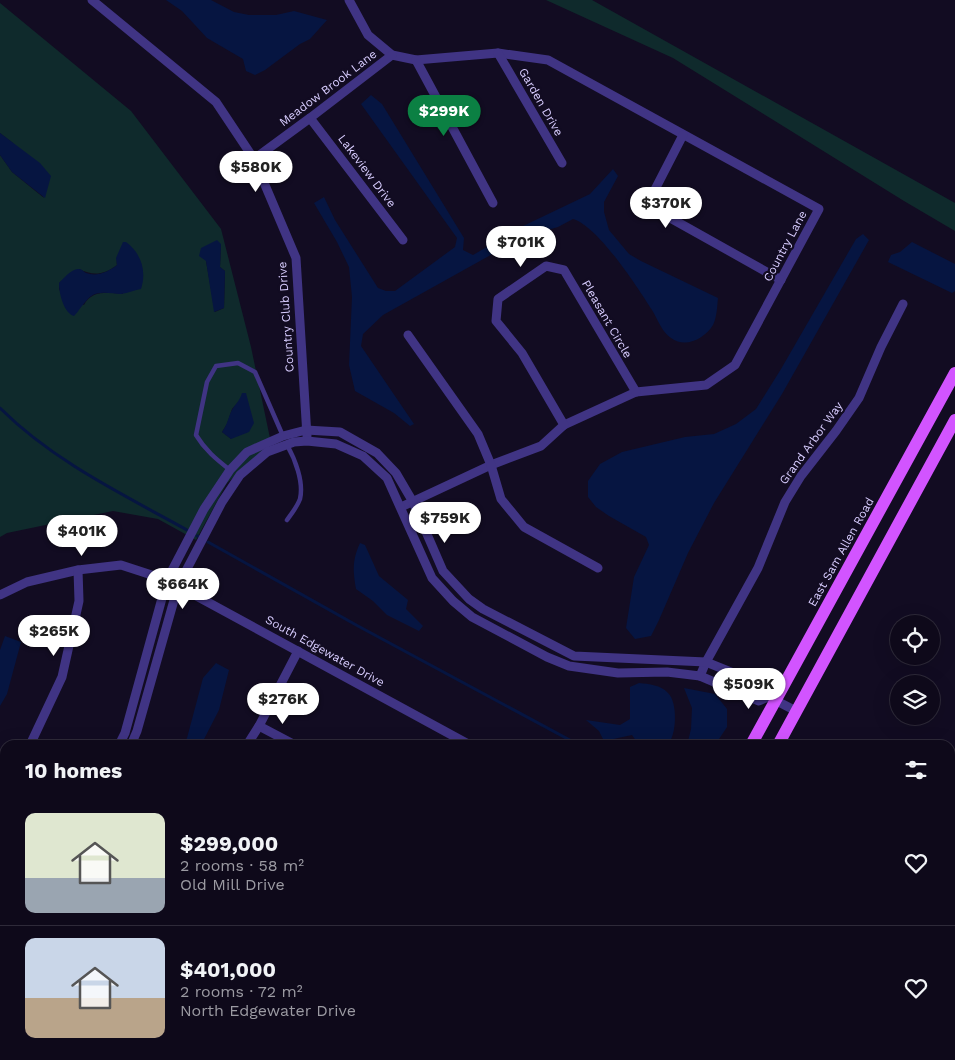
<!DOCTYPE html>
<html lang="en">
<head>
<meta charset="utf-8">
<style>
	body { margin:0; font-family:"Work Sans",sans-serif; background:#1c1727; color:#f1f3f6; height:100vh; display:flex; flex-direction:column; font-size:19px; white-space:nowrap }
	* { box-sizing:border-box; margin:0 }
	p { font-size:16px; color:#9b9aa2 }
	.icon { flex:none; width:28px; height:28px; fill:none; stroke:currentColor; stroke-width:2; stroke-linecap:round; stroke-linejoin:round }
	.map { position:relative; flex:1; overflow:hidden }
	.details { position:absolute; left:0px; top:740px; width:955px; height:320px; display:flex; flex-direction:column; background:#0e091a; border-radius:15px 15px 0 0; box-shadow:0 5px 20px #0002,0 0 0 1px #2e2a39 }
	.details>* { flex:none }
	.fabs { position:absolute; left:890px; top:615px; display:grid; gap:10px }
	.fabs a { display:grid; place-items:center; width:50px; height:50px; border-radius:50%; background:#0e091a; box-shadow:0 5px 20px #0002,0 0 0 1px #2e2a39; font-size:25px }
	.price { position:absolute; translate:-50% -42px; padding:0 11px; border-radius:18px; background:#fff; color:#222; font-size:16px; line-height:32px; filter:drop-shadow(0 1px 2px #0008) }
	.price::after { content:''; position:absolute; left:50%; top:30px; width:15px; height:11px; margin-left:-8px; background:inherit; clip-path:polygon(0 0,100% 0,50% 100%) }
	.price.current { background:#0b8043; color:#fff }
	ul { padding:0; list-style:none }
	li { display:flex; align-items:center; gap:15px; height:125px; padding:0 25px }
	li+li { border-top:1px solid #2e2a39 }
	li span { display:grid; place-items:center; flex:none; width:140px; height:100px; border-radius:10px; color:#555 }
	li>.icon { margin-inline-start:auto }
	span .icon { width:60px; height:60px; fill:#fffc; stroke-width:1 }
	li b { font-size:21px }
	h2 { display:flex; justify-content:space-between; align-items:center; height:60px; padding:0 25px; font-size:21px }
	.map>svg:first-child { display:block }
</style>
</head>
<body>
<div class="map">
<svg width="955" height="1060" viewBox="0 0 955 1060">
	<rect width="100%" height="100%" fill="#120c22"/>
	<!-- green -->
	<g fill="#0f2a2c" fill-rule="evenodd">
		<path d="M546,0H592L955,203V231L904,201L673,58Z"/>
		<path d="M0,3L131,111L221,229L251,347L271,443L227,483L196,540L158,519L113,511L7,533L0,537V155L12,172L44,198L13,143L0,133ZM221,244L220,267L225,271L224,308L215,312L206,261ZM116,258L123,294C108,292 91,290 84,305L63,298L59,289V283L79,269C93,276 104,275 117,265ZM241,399L231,439L222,432L227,424L232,409Z"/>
		<path d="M955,926V978H950V928Z"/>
	</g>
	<!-- water -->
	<g fill="#061541">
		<path d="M166,0H211L234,12L249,15H276L294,11L327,20L310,39L300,44L265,70L255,75L246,71L243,59L207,38L182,11Z"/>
		<path d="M371,95L382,104L464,238L463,250L473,255L521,227L590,194L613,169L618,176L604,202V212L609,230L629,254L641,261L718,298C717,307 717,317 713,325C705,338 686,349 671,338C662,332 658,320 652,310C638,288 598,226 573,219L558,227L523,237L383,315L363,334L361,346L414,424L410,426L394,413L355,391L349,365L352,297L349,267L337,242L314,203L324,197L335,220L378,288L386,291H395L455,247L457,238L361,104Z"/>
		<path d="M0,133L40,163L51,176L45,198L12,172L0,155Z"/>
		<path d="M863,234L869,240L782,394L714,503L688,553L659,620L651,636L635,639L626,628L634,577L649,545L646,537L609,516L596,507L588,497V481L600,464L622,452L685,437L714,434L736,424L756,409L781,369L856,239Z"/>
		<path d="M217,240L221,244L220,267L225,271L224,308L214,312L206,261L199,256L201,248Z"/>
		<path d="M123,242H126C141,253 147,271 141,289C135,290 128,293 121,294C111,294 99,290 90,297C84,302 79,311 74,316C64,313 59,294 59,283C63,279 72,268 79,269C82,269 84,272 86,273C97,277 108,272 117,265L116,258Z"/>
		<path d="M912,242L955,264V291L952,293L888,262L891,255L900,252Z"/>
		<path d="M242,393H246L254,423L249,432L231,439L222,432C227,425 228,419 231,412C234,405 240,401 242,393Z"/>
		<path d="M360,543L365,545L379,576L408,600L406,609L423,626L419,631L387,615L373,601L356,589C353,570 352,561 360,543Z"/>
		<path d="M5,636L21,642L7,694L0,706V650Z"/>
		<path d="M216,663L229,670L219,710L201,745H183L187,738L203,678Z"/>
		<path d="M639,683C649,684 661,685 668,693C678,702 677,737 667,745H639L632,735L604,741L599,731L586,720L620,725L630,719V687Z"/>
		<path d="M684,688L715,694L727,709V727L715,745H687L691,729L692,708Z"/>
		<path d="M5,982V1046L0,1041V987Z"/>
		<path d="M412,1055H443L440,1060H409Z"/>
	</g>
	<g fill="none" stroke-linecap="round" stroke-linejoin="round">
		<!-- stream -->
		<g stroke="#061541" stroke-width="3">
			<path d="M0,408C53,461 122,494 187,530"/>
			<path d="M197,536H198"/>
			<path d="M208,542L358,626L579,745"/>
			<path d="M950,925L955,926"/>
		</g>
		<!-- lane -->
		<g stroke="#403484" stroke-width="4.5">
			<path d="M230,470C216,459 205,450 196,435L207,382L216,366L238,363L255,372L283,436"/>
			<path d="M287,520C292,513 297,507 300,499C304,482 295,459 287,445"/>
		</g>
		<!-- street -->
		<g stroke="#403484" stroke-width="9">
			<path d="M92,0L216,102L254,159L296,258L307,436"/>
			<path d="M349,0L368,35L392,55L416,60L498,53L548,60L819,209L735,365L706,385L636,392L564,425L541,446L491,465L401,507"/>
			<path d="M498,53L562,163"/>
			<path d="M416,60L493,203"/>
			<path d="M310,118L403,240"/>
			<path d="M683,135L647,205L781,280"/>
			<path d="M254,159L310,118L392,55"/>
			<path d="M408,335L478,434L491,465L501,499L524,527L598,568"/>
			<path d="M564,425L522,353L496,321L498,299L546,266L564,270L636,392"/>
			<path d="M0,595L27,582L78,570L121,565L167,580L470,745"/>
			<path d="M700,676L706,662L758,568L785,502L801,476L836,431L859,398L881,347L903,304"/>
			<path d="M771,698L796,711"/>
			<path d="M259,726L295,745"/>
			<path d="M30,745L62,677L79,601L78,570"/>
			<path d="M119,745L125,733L167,580L204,509L230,470L247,452L283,436L306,430L340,432L377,453L396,473L413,502L443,571L469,599L483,609L574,656L706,662L768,687V697"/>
			<path d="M131,745L137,731L178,586L222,502L240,475L267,452L294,442L307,441L336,444L363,456L387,478L432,578L453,601L472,617L547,657L569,666L618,673L667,672L700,676L759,701L768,697"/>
			<path d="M247,745L259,726L298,651"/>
			<path d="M0,789L5,782"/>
			<path d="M0,900L5,896"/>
			<path d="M0,917L5,912"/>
			<path d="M136,1055L144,1060"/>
			<path d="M157,1055L161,1060"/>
			<path d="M268,1055L272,1060"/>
			<path d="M68,1060L74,1055"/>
			<path d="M87,1060L97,1055"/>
			<path d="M356,1060L358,1055"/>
			<path d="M491,1060L493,1055"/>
		</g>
		<!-- primary -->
		<g stroke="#d254ff" stroke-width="12">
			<path d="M751,745L955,373"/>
			<path d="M778,745L955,420"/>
			<path d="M579,1060L581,1055"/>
			<path d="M608,1060L610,1055"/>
		</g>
	</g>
	<g text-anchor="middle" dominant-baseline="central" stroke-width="4.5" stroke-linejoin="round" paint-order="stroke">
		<!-- street labels -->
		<g font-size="12" fill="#d8cdff" stroke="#120c22">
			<text transform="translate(328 88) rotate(-37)">Meadow Brook Lane</text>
			<text transform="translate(541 102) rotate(60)">Garden Drive</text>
			<text transform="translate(367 171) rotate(53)">Lakeview Drive</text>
			<text transform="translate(785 246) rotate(-62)">Country Lane</text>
			<text transform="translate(286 317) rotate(-94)">Country Club Drive</text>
			<text transform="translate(607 319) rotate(60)">Pleasant Circle</text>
			<text transform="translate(811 443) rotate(-54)">Grand Arbor Way</text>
			<text transform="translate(841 552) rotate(-61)">East Sam Allen Road</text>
			<text transform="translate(325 651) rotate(29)">South Edgewater Drive</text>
		</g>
	</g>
</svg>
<div class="fabs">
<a><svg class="icon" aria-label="locate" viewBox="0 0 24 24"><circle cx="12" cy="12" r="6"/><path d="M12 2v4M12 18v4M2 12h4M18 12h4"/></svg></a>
<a><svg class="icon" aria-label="layers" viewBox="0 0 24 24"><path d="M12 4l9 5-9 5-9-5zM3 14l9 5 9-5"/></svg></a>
</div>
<b class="price current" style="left:444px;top:137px">$299K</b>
<b class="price" style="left:256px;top:193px">$580K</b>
<b class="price" style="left:666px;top:229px">$370K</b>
<b class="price" style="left:521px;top:268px">$701K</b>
<b class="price" style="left:445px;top:544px">$759K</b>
<b class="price" style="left:82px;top:557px">$401K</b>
<b class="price" style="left:183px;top:610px">$664K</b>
<b class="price" style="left:54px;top:657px">$265K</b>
<b class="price" style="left:749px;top:710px">$509K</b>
<b class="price" style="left:283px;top:725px">$276K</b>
<section class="details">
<h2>10 homes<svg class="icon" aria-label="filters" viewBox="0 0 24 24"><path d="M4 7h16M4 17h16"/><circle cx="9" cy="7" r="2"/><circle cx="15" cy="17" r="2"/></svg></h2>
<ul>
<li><span style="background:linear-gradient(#dfe7d0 65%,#9aa5b1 0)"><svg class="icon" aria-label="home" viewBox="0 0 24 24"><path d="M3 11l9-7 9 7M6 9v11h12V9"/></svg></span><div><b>$299,000</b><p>2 rooms · 58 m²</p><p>Old Mill Drive</p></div><svg class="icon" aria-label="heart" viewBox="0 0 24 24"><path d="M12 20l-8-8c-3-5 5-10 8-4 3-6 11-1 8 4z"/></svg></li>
<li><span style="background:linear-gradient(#c9d6e8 60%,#b9a48a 0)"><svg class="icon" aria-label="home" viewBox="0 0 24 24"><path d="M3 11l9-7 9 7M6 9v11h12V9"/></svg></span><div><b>$401,000</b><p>2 rooms · 72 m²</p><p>North Edgewater Drive</p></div><svg class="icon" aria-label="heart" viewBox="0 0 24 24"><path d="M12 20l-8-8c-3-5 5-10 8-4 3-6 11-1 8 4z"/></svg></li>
</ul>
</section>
</div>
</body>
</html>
